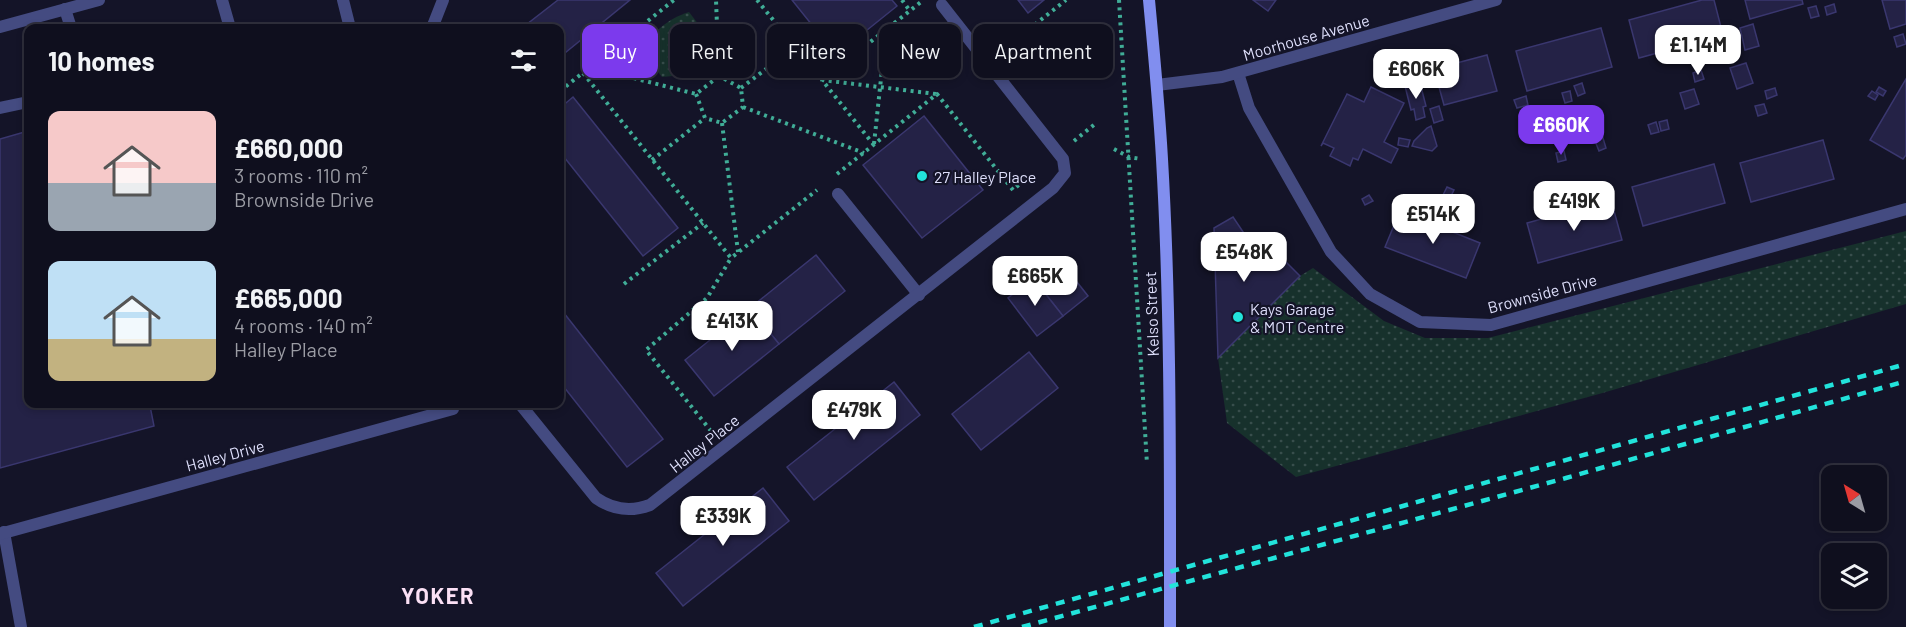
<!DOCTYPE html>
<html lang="en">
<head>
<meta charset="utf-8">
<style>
	body { margin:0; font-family:Barlow,sans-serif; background:#1d1d2b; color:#f1f3f6; height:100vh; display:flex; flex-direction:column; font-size:22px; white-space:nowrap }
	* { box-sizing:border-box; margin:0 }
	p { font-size:20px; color:#9b9ca4 }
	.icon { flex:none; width:33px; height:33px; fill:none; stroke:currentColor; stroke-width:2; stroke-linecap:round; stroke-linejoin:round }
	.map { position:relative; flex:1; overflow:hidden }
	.side { position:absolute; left:24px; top:24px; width:540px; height:384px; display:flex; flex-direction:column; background:#0f0f1e; border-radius:12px; box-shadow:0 3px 9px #0003,0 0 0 2px #2f2f3c }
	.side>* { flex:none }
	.banner { position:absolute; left:582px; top:24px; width:570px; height:54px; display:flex; gap:12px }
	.needle { width:39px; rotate:323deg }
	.buttons { position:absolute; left:1821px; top:465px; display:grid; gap:12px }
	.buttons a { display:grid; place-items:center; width:66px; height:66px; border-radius:12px; background:#0f0f1e; box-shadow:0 3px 9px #0003,0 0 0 2px #2f2f3c; font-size:30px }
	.price { position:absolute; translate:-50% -51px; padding:0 14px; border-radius:12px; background:#fff; color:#222; font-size:20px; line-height:39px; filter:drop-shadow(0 2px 3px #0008) }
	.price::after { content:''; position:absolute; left:50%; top:36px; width:18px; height:14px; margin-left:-9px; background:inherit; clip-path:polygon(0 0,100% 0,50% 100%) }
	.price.active { background:#7c3aed; color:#fff }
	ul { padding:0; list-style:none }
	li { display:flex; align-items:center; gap:18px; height:150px; padding:0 24px }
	li span { display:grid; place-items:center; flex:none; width:168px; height:120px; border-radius:12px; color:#555 }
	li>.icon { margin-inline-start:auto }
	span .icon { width:72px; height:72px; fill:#fffc; stroke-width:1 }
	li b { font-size:26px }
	h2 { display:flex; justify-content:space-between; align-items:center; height:72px; padding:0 24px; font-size:26px }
	.pill { padding:0 21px; border-radius:12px; background:#0f0f1e; box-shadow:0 3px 9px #0003,0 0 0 2px #2f2f3c; font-size:21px; line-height:54px }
	.pill.active { background:#7c3aed; color:#fff }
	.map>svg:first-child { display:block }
</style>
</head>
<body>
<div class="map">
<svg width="1906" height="627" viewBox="0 0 1906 627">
	<defs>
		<pattern id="park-dots" width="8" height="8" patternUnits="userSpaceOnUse" patternTransform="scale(1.5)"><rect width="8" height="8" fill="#17312c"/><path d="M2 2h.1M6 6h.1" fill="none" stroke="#384e4c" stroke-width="1.8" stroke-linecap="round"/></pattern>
	</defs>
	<rect width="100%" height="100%" fill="#141428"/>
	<!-- park -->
	<g fill="url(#park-dots)">
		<path d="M689,12L712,42L694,74L662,77L641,51C651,33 669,18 689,12Z"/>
		<path d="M1906,231V304L1599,394L1296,477L1227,423L1218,358L1300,276L1313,268L1384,321L1425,338H1488Z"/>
	</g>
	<!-- building -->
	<g fill="#242246" stroke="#3a376f" stroke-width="1.5">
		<path d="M558,0H630L560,57V28H522Z"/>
		<path d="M792,0H892L897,6L836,55Z"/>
		<path d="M1018,0H1044L1028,13Z"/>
		<path d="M1253,0H1276L1268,11Z"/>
		<path d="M1702,0H1714L1723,35L1639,58L1629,20Z"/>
		<path d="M1745,0H1802L1803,4L1750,19Z"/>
		<path d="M1882,0H1906V24L1890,29Z"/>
		<path d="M1834,4L1836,12L1827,15L1825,7Z"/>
		<path d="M1816,6L1819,16L1811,18L1808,8Z"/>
		<path d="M1753,24L1759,46L1745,50L1740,28Z"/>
		<path d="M1601,28L1612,67L1527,91L1516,51Z"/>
		<path d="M1903,34L1906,44L1897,47L1894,37Z"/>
		<path d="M1487,55L1497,91L1444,105L1434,69Z"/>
		<path d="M1746,63L1753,83L1737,89L1730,68Z"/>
		<path d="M1701,70L1704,79L1695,82L1693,73Z"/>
		<path d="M1906,79V155L1903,159L1870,140Z"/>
		<path d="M1420,83L1426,106L1423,107L1425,117L1416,120L1414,109L1411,110L1405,86Z"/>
		<path d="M1582,83L1585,93L1578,96L1574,86Z"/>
		<path d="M1371,87L1404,103L1384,142L1398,149L1391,163L1363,149L1358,160L1353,158L1350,166L1330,156L1334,148L1323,143L1321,146L1347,94L1364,102Z"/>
		<path d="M1879,87L1886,91L1883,96L1876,92Z"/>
		<path d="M1775,88L1777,95L1767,99L1765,91Z"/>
		<path d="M1694,89L1699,104L1685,109L1680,93Z"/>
		<path d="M1570,91L1572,101L1565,103L1562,93Z"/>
		<path d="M1872,91L1878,95L1875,100L1868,96Z"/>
		<path d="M1526,96L1528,105L1517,108L1514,100Z"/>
		<path d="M573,97L678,228L643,256L560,152V108Z"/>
		<path d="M1764,104L1767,113L1758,116L1755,106Z"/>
		<path d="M1439,106L1443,120L1434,123L1430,109Z"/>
		<path d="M924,116L983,190L922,238L863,165Z"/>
		<path d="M1667,120L1669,129L1661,131L1659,122Z"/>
		<path d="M1656,122L1659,132L1651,134L1648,125Z"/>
		<path d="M1431,126L1437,146L1432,151L1412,146L1414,141L1427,128Z"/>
		<path d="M28,131V404H158L150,406L154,426L0,468V139Z"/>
		<path d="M1399,138L1410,140L1408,147L1398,145Z"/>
		<path d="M1603,138L1606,148L1599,151L1595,141Z"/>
		<path d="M1823,140L1834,179L1751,202L1740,163Z"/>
		<path d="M1564,151L1566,160L1558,162L1556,153Z"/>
		<path d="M1714,164L1725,203L1643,226L1632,187Z"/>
		<path d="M1447,187L1454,190L1450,198L1443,195Z"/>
		<path d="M1369,195L1373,201L1365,205L1362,199Z"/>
		<path d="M1611,200L1622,240L1538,263L1527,223Z"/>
		<path d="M1400,211L1480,243L1466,278L1385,247Z"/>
		<path d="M1233,217L1264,263L1275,251L1300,276L1218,358L1214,228Z"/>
		<path d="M816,255L845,291L779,344L750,308Z"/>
		<path d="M1058,258L1088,296L1063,316L1033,278Z"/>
		<path d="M1033,278L1063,316L1037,336L1008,298Z"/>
		<path d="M560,308L663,439L627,467L560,382Z"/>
		<path d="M750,308L779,344L714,396L685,360Z"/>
		<path d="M1029,352L1058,388L981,450L952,414Z"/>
		<path d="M894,382L920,415L814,500L787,467Z"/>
		<path d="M763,488L789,521L683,606L656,573Z"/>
	</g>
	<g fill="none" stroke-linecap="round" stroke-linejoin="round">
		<!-- path -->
		<g stroke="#40ad97" stroke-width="4" stroke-dasharray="3 4.5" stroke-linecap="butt">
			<path d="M757,0L822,80L921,2"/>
			<path d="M902,0L910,11"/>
			<path d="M1119,0L1147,464"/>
			<path d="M1023,34L1066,0"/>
			<path d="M590,67L696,94L719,76L716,0"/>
			<path d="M583,73L731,258L817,190"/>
			<path d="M741,88L795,47"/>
			<path d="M560,91L674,0"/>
			<path d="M696,94L705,118L722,123L743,107L741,88L719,76"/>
			<path d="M743,107L864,153"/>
			<path d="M722,123L738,252"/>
			<path d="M1074,141L1095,124"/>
			<path d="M874,144L886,32"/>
			<path d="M874,145L822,80L936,94"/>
			<path d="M1114,149L1129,157L1141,159"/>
			<path d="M652,160L705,118"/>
			<path d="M837,174L937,94L1013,190L1023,181"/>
			<path d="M624,284L703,223"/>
			<path d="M711,431L646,350L707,298L731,258"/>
		</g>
		<!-- lane -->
		<g stroke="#444b81" stroke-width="12">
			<path d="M222,0L230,28"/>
			<path d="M343,0L350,28"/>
			<path d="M65,9L71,28"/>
			<path d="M0,108L28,102"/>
			<path d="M4,532L21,627"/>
			<path d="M0,534L453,409L451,404"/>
		</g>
		<!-- street -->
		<g stroke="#444b81" stroke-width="12">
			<path d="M0,27L99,0"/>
			<path d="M432,28L443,0"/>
			<path d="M1238,73L1249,108L1331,252L1370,294L1420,322L1491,325L1906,209"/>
			<path d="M1157,85L1222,77L1496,0"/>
			<path d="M838,194L919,295"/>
			<path d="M520,404L596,498C613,510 631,512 650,505L1053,188L1065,173L1063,159L942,5"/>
		</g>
		<!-- secondary -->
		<path stroke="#818eef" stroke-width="12" d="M1149,0C1154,53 1159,106 1162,159C1171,314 1170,471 1170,627"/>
		<!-- rail -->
		<g stroke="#22e3db" stroke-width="4.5" stroke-dasharray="9 8" stroke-linecap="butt">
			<path d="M974,627L1906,364"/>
			<path d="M1022,627L1566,478L1906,381"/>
		</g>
	</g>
	<!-- markers -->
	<g fill="#22e3db" stroke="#141428" stroke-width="2">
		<circle cx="922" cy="176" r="6"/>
		<circle cx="1238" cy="317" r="6"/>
	</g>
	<g text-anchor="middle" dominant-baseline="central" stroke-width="4.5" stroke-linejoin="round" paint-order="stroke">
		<!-- street labels -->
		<g font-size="16" fill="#dedffb" stroke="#141428">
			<text transform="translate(1306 37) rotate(-16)">Moorhouse Avenue</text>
			<text transform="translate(1542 293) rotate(-15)">Brownside Drive</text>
			<text transform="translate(1151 314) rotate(-92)">Kelso Street</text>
			<text transform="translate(704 443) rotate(-38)">Halley Place</text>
			<text transform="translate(225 455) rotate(-15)">Halley Drive</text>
		</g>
		<!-- poi labels -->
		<g font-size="16" fill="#dedffb" stroke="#141428" text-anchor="start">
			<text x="934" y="176">27 Halley Place</text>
			<text x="1250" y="308">Kays Garage<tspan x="1250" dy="18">&amp; MOT Centre</tspan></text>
		</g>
		<!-- district labels -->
		<g font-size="22" font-weight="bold" letter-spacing="1.5" fill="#fbe0f5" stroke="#141428">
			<text x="438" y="595">YOKER</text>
		</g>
	</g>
</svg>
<div class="buttons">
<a><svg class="needle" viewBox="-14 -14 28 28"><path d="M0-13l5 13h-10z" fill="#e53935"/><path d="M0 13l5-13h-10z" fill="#9b9ca4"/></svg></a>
<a><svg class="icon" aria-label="layers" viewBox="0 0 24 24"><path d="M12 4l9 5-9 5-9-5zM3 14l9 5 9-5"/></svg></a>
</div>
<b class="price" style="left:1698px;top:76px">£1.14M</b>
<b class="price" style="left:1416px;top:100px">£606K</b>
<b class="price active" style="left:1561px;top:156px">£660K</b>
<b class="price" style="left:1574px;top:232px">£419K</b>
<b class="price" style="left:1433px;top:245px">£514K</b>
<b class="price" style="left:1244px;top:283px">£548K</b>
<b class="price" style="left:1035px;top:307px">£665K</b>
<b class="price" style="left:732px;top:352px">£413K</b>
<b class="price" style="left:854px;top:441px">£479K</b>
<b class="price" style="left:723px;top:547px">£339K</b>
<div class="banner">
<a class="pill active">Buy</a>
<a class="pill">Rent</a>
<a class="pill">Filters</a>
<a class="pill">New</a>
<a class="pill">Apartment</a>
</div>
<section class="side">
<h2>10 homes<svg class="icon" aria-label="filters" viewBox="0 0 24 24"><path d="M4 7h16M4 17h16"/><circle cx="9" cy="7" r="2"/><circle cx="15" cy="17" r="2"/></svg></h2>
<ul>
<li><span style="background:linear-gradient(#f6c9c9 60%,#9aa5b1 0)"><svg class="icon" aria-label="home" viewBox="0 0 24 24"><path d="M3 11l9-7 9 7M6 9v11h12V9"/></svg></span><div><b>£660,000</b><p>3 rooms · 110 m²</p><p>Brownside Drive</p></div></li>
<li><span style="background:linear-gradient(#bfe0f5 65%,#c2b280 0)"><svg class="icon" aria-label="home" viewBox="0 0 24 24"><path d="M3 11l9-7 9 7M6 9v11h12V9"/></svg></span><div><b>£665,000</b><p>4 rooms · 140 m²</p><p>Halley Place</p></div></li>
</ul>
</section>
</div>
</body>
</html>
